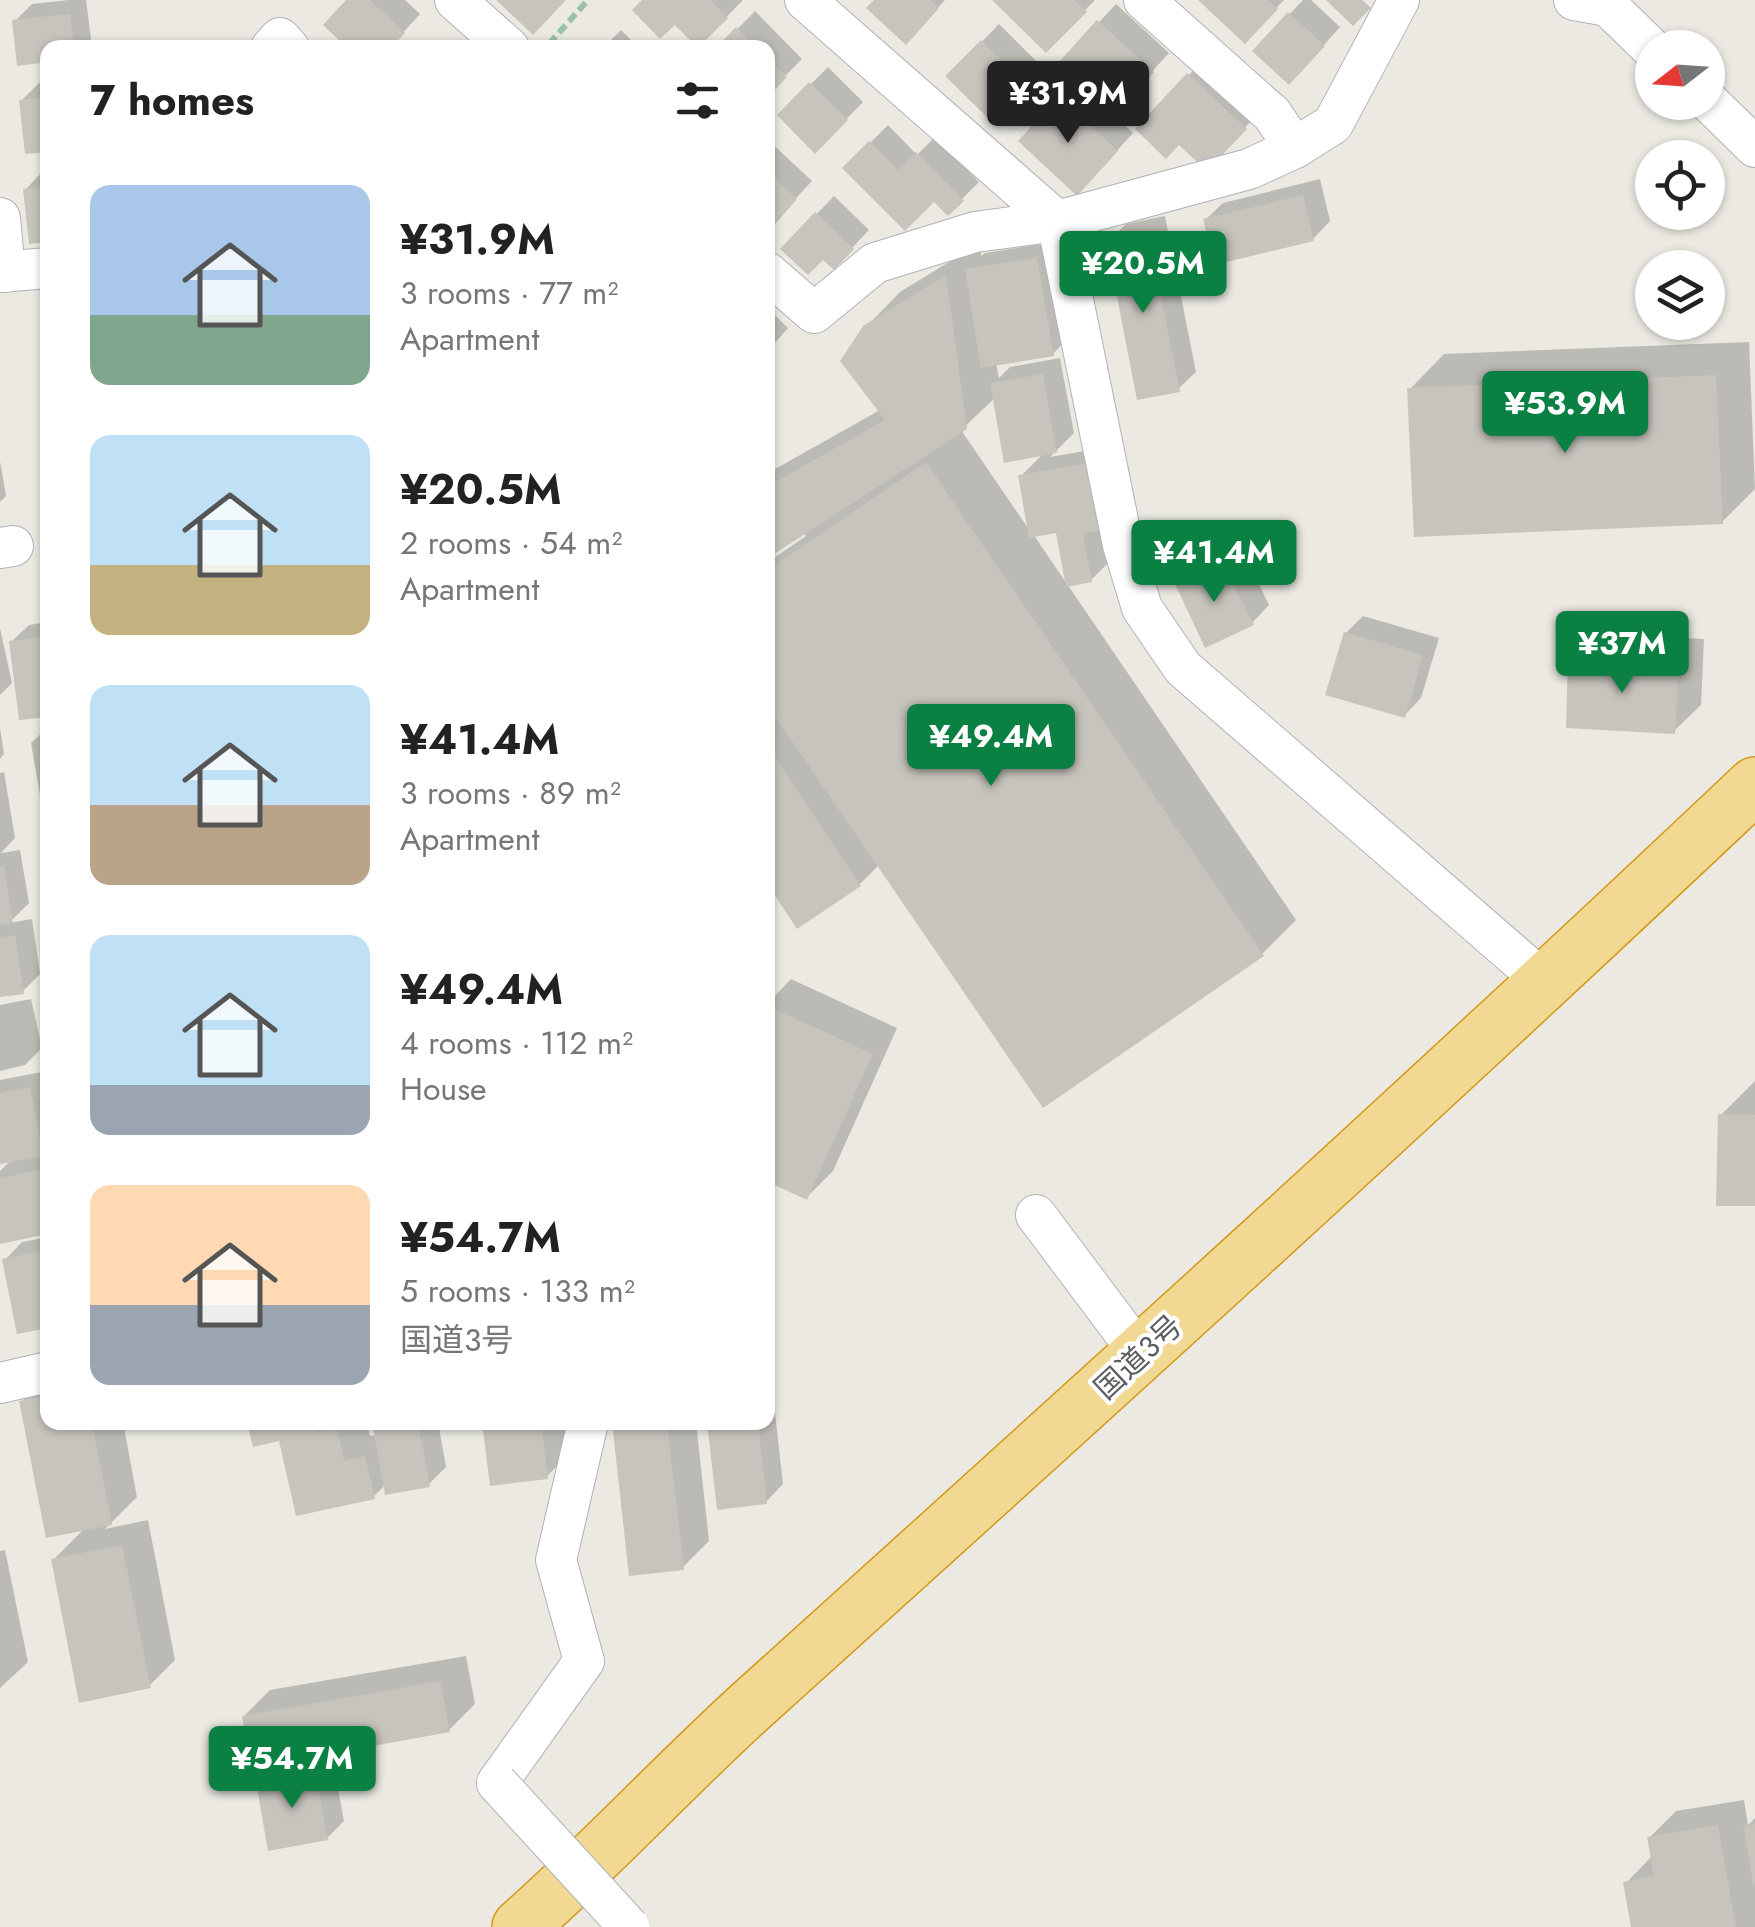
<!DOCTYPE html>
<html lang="en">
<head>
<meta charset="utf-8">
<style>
	body { margin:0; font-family:Jost,"Noto Sans JP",sans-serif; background:#f6f6f6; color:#222; height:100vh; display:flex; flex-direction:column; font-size:38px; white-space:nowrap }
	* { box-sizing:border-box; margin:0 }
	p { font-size:32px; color:#767676 }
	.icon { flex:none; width:55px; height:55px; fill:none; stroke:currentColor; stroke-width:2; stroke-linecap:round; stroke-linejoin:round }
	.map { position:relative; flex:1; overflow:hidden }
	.details { position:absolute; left:40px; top:40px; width:735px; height:1390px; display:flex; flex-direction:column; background:#fff; border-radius:20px; box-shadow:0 2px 8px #0004 }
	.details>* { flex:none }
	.needle { width:65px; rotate:253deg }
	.fabs { position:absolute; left:1635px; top:30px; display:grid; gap:20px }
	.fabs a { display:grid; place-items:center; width:90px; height:90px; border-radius:50%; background:#fff; box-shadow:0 2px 8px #0004; font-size:50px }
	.price { position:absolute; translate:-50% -85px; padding:0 22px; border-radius:10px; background:#0b8043; color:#fff; font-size:32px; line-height:65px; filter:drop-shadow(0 2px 5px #0008) }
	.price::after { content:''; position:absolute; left:50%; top:60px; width:30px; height:22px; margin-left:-15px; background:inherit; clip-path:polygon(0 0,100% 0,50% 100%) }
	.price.current { background:#222; color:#fff }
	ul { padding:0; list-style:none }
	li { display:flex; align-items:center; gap:30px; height:250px; padding:0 50px }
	li span { display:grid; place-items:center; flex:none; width:280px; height:200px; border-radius:20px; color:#555 }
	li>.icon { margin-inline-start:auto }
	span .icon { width:120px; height:120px; fill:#fffc; stroke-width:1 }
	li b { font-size:42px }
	h2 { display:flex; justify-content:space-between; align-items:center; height:120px; padding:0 50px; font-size:42px }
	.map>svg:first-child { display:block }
</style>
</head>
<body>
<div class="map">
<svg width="1755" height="1927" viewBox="0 0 1755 1927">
	<rect width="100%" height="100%" fill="#ebe9e2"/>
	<!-- shadow -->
	<g fill="#0003" fill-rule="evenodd">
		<path d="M69,0H86L91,39L83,48H48L15,21L32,4Z"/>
		<path d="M349,0H405L420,14L389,48Z"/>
		<path d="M645,0H743L699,45Z"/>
		<path d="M877,0H945L923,24Z"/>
		<path d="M995,0H1095L1046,50Z"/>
		<path d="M1202,0H1284L1262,23Z"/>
		<path d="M1303,0H1311L1340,27L1306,65L1255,51Z"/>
		<path d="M1116,4L1169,53L1113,114L1133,133L1094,176L1022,141L1079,80L1061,63Z"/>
		<path d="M755,11L802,59L768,93V48H719Z"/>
		<path d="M999,24L1037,62L987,114L949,76Z"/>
		<path d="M621,30L639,48H603Z"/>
		<path d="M1206,57L1262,110L1207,167L1180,142L1138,129Z"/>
		<path d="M828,67L863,102L815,151L780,115Z"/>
		<path d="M48,82V149L21,101L39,83Z"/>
		<path d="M888,125L917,155L935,137L979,182L948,213L934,199L845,168Z"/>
		<path d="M768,140L812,181L770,226L768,224Z"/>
		<path d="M42,172H48V239L25,190Z"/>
		<path d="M1320,179L1330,221L1313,239L1205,220L1223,203Z"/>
		<path d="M834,196L869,230L834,267L823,257L784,248Z"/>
		<path d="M1165,216L1196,372L1178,389L1108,241L1126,224Z"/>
		<path d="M1054,242L1070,336L1053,354L996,363L999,378L1010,367L1060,358L1074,433L1050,457L1107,447L1108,563L1091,580L1059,530L1033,534L1296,920L1262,954L879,865L859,885L797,926L768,881V562L806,536L803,532L768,555V473L880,410L865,328L900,292L980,243L981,256L985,253ZM995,398L1044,453L1021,476L1030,531L961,430Z"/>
		<path d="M768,308L788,328L768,351Z"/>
		<path d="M1749,342L1755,489L1722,522L1410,389L1444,354Z"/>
		<path d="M0,461L6,496L0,502Z"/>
		<path d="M1240,545L1269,605L1252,623L1178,584L1195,567Z"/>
		<path d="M1363,616L1439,638L1421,698L1404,716L1346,633Z"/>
		<path d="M48,622V714L11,642L29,625Z"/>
		<path d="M0,628L12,683L0,695Z"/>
		<path d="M1597,634L1704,639L1701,705L1674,731L1571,660Z"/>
		<path d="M48,727V794L40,795L31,743Z"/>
		<path d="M0,728L4,754L0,759Z"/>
		<path d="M4,772L15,838L1,853L20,850L29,903L9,923L32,919L40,974L23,991L0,995V773Z"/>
		<path d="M48,805V838L43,809Z"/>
		<path d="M791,979L897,1028L833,1171L807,1197L768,1179V1003Z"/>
		<path d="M31,999L42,1048L25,1065L0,1071V1005Z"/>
		<path d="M47,1071L48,1149L39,1158L48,1156V1231L0,1236V1171L11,1160L0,1162V1080Z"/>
		<path d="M1755,1081V1204L1721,1115Z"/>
		<path d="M48,1237V1326L5,1260L22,1242Z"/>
		<path d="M768,1350L783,1484L766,1502L709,1422H768Z"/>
		<path d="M48,1376V1422H123L137,1497L105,1529L148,1520L175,1660L149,1686L53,1560L85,1528L22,1401Z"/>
		<path d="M250,1422H367L370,1436L377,1435L375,1422H438L446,1467L429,1484H386L374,1496L281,1438Z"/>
		<path d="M484,1422H569L573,1450L547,1476Z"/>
		<path d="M614,1422H696L709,1541L683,1567Z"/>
		<path d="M5,1550L28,1662L0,1688V1551Z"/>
		<path d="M466,1656L475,1704L449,1730L331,1751L344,1821L327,1838L258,1783L281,1760L244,1716L270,1690Z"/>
		<path d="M1744,1800L1748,1825L1755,1818V1927H1633L1626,1883L1653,1855L1650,1837L1676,1811Z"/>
	</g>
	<!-- building -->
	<g fill="#c7c4be">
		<path d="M346,0H370L405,33L391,48H347L323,25Z"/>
		<path d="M496,0H566L533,35Z"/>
		<path d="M642,0H710L728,18L698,48L675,25L660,39L632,10Z"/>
		<path d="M874,0H930L939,8L906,45L866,8Z"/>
		<path d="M992,0H1074L1087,12L1046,53Z"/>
		<path d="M1198,0H1268L1278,9L1245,44Z"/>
		<path d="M1326,0H1362L1371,8L1353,26Z"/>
		<path d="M1288,12L1325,46L1289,85L1252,51Z"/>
		<path d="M70,14L74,48H48V62L17,66L12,20Z"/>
		<path d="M1097,20L1154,72L1114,116L1057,64Z"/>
		<path d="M736,27L757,48H716Z"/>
		<path d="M981,40L1022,81L987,117L945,76Z"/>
		<path d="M768,58L787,77L768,97Z"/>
		<path d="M1187,73L1247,129L1207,171L1179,145L1166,159L1135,129Z"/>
		<path d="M809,82L848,120L815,154L777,115Z"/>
		<path d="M1059,96L1118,151L1077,196L1018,141Z"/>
		<path d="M48,97V152L25,154L19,100Z"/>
		<path d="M869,141L898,170L916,152L964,201L948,216L934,202L905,231L842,168Z"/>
		<path d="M768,172L797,199L770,230L768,228Z"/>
		<path d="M48,186V242L29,244L23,189Z"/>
		<path d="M1303,195L1314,241L1214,265L1203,219Z"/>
		<path d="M815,212L854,249L834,270L823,260L808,275L780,249Z"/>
		<path d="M1148,232L1180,392L1137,400L1106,240Z"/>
		<path d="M1037,258L1054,356L981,368L965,269Z"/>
		<path d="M946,275L967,429L768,558V486L885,420L840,361L863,326Z"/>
		<path d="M1043,374L1057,453L1004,463L990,383Z"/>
		<path d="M1716,375L1723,524L1414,537L1407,388Z"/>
		<path d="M926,462L1264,956L1043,1108L768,706V570Z"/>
		<path d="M1090,463L1102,530L1083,533L1092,582L1066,587L1056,533L1029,538L1018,475Z"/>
		<path d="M1222,561L1254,625L1205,648L1175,584Z"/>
		<path d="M1344,632L1423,655L1405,718L1325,695Z"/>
		<path d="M48,636V717L19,720L9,641Z"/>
		<path d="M1568,659L1679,664L1675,734L1566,728Z"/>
		<path d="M768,746L861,886L797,929L768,885Z"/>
		<path d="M0,866H4L13,923L0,925Z"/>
		<path d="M15,935L24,994L0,997V938Z"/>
		<path d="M768,1006L873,1054L807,1200L768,1182Z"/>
		<path d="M30,1087L44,1156L0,1164V1093Z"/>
		<path d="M1718,1114L1755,1115V1206H1716Z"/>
		<path d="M45,1169L48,1234L0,1244V1178Z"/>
		<path d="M45,1250L48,1328L17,1334L2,1259Z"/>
		<path d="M48,1395V1422H92L112,1525L46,1538L19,1401Z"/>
		<path d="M247,1422H315L317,1432L337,1427L344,1461L365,1456L375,1499L296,1516L279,1441L253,1447Z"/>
		<path d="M372,1422H418L430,1487L385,1495Z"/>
		<path d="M482,1422H541L548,1479L490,1486Z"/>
		<path d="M612,1422H667L684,1570L629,1576Z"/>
		<path d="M707,1422H758L767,1504L717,1510Z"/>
		<path d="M122,1545L151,1688L79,1703L51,1559Z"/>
		<path d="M440,1681L450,1732L251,1768L242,1716Z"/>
		<path d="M315,1771L328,1840L268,1851L256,1782Z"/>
		<path d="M1755,1824V1884H1753L1743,1826Z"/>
		<path d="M1718,1825L1736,1927H1631L1623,1882L1654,1876L1647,1837Z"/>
	</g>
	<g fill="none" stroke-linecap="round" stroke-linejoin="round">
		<defs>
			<g id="minor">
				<path d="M455,0L509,48"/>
				<path d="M805,0L1057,221L1123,545L1142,608L1183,668L1546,983"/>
				<path d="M1144,0L1272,114L1295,148"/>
				<path d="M1574,0L1608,6L1652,49"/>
				<path d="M271,48L280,38L289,48"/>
				<path d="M1708,101L1755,147"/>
				<path d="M0,218L5,272"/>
				<path d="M0,272L48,268"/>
				<path d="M768,273L814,313L875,263L975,232L1057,221L1249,169L1295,148L1333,124L1399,0"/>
				<path d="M0,548L13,546"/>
				<path d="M1036,1215L1141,1355"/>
				<path d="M0,1383L48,1372"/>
				<path d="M497,1783L584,1661L556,1560L588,1422"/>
			</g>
			<path id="highway" d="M520,1927C600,1856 673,1777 752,1705C1089,1401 1425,1097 1755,785"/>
		</defs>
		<!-- minor casing -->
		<use href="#minor" stroke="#afb2b6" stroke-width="42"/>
		<!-- highway casing -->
		<use href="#highway" stroke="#d69817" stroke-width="58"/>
		<!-- path -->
		<path stroke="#9ac1a5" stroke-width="6" stroke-dasharray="10 5" stroke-linecap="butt" d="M549,44L588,0"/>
		<!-- minor -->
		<use href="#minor" stroke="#fff" stroke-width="40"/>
		<!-- highway -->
		<use href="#highway" stroke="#f1d893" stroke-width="55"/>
		<defs>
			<path id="minor-bridge" d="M497,1783L629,1927"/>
		</defs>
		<!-- minor-bridge casing -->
		<use href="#minor-bridge" stroke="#afb2b6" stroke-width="42" stroke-linecap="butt"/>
		<!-- minor-bridge -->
		<use href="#minor-bridge" stroke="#fff" stroke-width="40"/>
	</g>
	<g text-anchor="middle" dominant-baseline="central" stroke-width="8" stroke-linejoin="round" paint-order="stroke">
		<!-- street labels -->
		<g font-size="30" fill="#5a5d61" stroke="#fff">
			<text transform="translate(1138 1357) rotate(-43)">国道3号</text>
		</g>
	</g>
</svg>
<div class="fabs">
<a><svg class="needle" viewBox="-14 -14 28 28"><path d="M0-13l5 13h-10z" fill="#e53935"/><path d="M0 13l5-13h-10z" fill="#767676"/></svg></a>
<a><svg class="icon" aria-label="locate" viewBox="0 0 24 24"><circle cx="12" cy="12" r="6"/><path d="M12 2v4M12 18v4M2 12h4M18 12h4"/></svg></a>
<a><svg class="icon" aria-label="layers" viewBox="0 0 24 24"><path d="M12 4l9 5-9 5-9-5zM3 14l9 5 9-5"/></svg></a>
</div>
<b class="price current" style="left:1068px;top:146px">¥31.9M</b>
<b class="price" style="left:1143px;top:316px">¥20.5M</b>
<b class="price" style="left:1565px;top:456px">¥53.9M</b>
<b class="price" style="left:1214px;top:605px">¥41.4M</b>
<b class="price" style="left:1622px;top:696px">¥37M</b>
<b class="price" style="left:991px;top:789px">¥49.4M</b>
<b class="price" style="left:292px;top:1811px">¥54.7M</b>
<section class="details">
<h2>7 homes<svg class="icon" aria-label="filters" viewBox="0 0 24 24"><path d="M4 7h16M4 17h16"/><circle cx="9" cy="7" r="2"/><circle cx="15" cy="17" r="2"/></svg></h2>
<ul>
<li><span style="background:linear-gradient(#a9c7e8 65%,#7fa58c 0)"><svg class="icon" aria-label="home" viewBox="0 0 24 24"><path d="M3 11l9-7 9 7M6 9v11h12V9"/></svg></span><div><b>¥31.9M</b><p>3 rooms · 77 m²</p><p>Apartment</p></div></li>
<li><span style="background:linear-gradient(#bfe0f5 65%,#c2b280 0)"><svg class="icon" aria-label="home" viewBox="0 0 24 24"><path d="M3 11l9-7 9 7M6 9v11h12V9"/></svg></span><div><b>¥20.5M</b><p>2 rooms · 54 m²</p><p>Apartment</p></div></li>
<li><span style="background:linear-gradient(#bfe0f5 60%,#b9a48a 0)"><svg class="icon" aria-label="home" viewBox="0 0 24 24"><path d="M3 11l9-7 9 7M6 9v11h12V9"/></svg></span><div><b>¥41.4M</b><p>3 rooms · 89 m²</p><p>Apartment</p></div></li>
<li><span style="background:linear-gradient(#bfe0f5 75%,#9aa5b1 0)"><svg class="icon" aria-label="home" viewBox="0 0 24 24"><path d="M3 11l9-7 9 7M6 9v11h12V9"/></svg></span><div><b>¥49.4M</b><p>4 rooms · 112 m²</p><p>House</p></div></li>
<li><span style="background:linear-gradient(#ffd9b3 60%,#9aa5b1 0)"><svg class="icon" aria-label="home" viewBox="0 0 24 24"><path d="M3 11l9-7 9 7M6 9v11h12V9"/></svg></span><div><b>¥54.7M</b><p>5 rooms · 133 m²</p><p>国道3号</p></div></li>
</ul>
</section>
</div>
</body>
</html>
